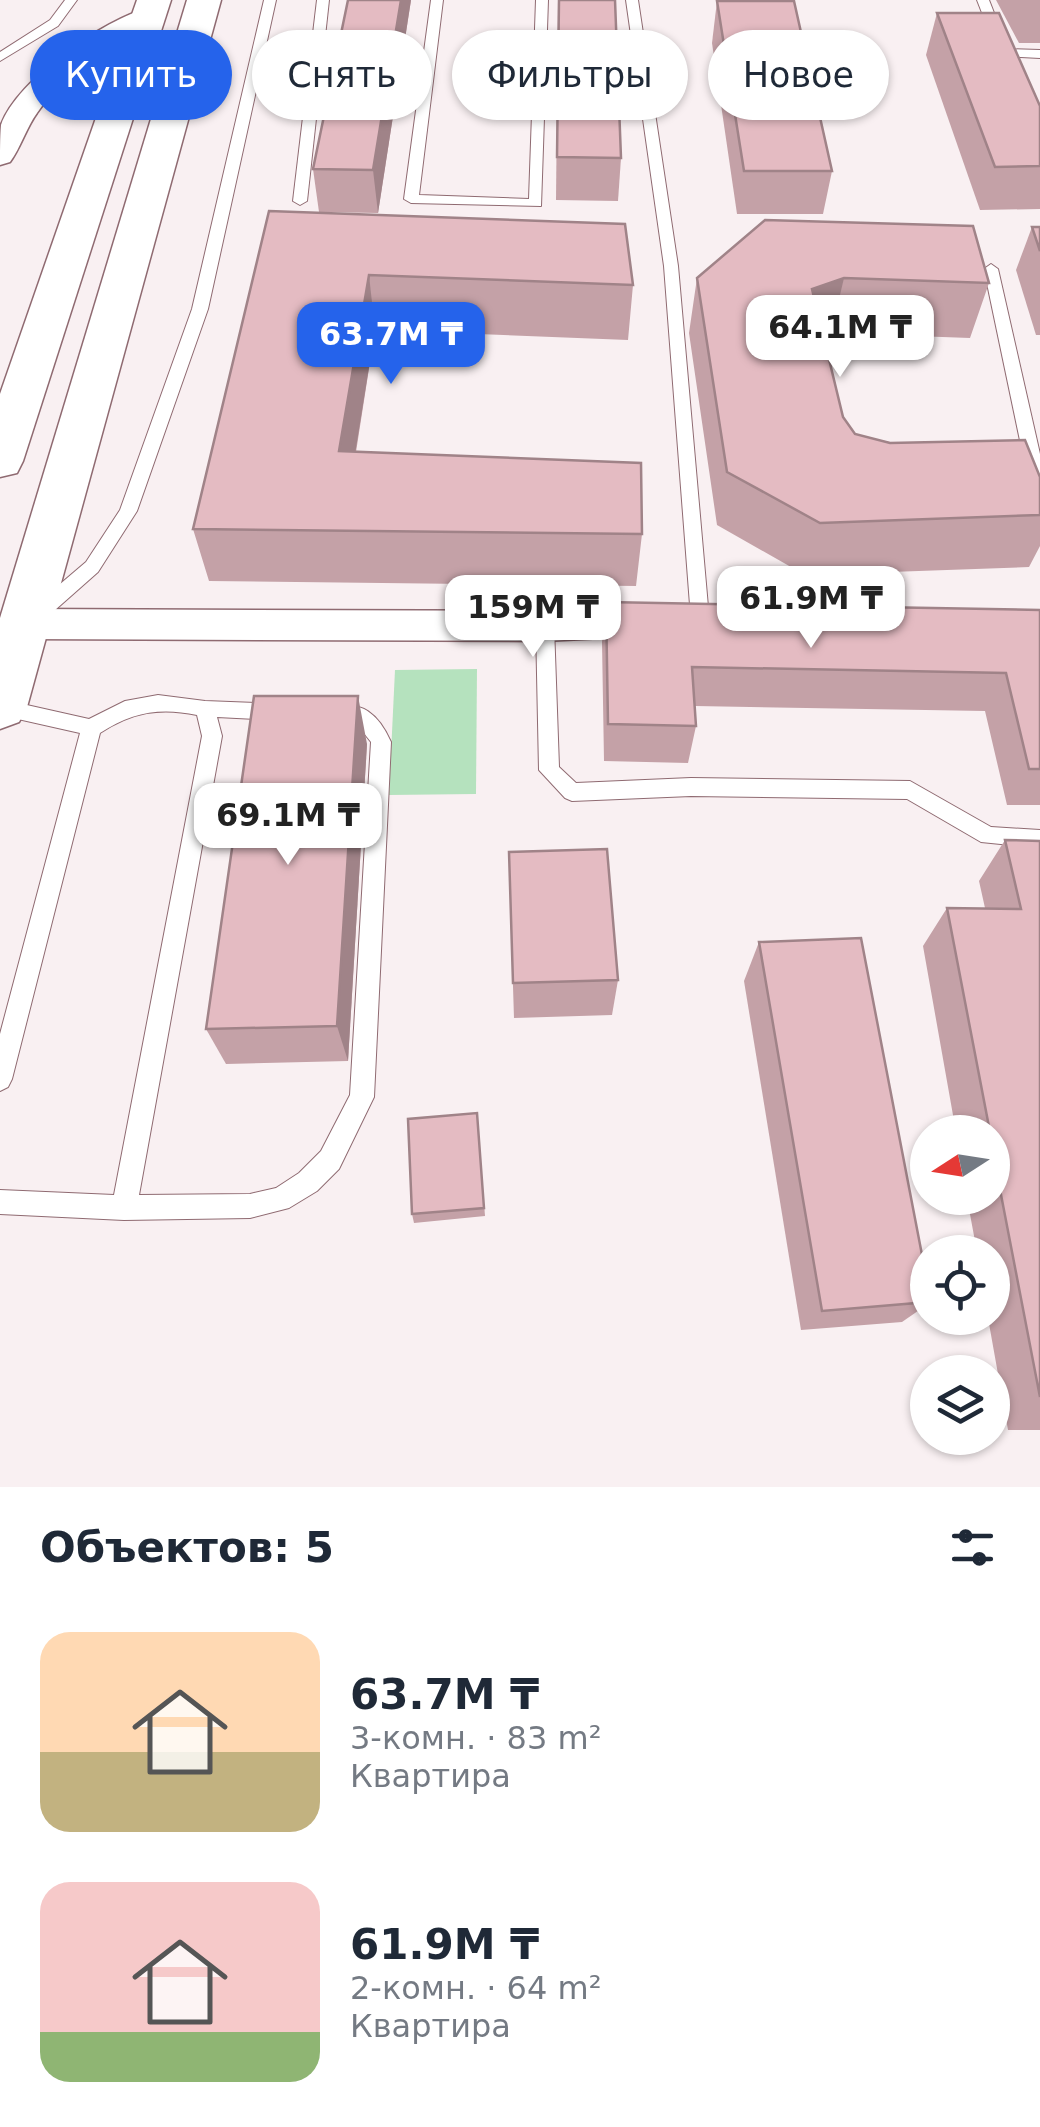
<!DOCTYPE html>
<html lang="ru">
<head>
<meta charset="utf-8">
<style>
	body { margin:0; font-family:"DejaVu Sans",sans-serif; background:#f6f6f7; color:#1f2937; height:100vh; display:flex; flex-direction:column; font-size:38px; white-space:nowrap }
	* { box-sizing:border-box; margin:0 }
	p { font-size:32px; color:#747a83 }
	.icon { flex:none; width:55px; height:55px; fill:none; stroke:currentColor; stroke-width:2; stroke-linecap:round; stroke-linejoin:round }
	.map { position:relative; height:1487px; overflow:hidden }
	.drawer { display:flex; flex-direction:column; background:#fff; flex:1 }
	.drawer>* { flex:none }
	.top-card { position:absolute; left:30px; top:30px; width:980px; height:90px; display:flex; gap:20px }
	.needle { width:65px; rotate:258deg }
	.controls { position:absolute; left:910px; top:1115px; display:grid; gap:20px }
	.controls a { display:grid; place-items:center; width:100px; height:100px; border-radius:50%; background:#fff; box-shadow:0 2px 8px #0004; font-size:50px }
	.price { position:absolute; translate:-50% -85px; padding:0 22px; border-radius:20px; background:#fff; color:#222; font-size:32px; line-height:65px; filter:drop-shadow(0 2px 5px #0008) }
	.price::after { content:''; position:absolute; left:50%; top:60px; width:30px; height:22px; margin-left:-15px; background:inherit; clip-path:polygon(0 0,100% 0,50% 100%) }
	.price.on { background:#2563eb; color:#fff }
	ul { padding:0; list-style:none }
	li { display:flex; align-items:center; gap:30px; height:250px; padding:0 40px }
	li span { display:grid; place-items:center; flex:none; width:280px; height:200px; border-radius:30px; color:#555 }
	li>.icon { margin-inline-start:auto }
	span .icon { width:120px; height:120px; fill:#fffc; stroke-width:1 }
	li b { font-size:42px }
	h2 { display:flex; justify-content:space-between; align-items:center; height:120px; padding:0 40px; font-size:42px }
	.chip { padding:0 35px; border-radius:45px; background:#fff; box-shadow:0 2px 8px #0004; font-size:35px; line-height:90px }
	.chip.on { background:#2563eb; color:#fff }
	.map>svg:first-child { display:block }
</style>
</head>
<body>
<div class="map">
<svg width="1040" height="1487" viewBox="0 0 1040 1487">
	<rect width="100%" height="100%" fill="#f9f0f2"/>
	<!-- green -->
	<path fill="#b5e2be" d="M477,669L476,794L389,795L395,670Z"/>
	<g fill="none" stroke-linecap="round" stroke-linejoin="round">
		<defs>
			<g id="lane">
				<path d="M65,0H77L58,26L0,61V52L50,20Z"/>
				<path d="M264,0H276L208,309L137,511L98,572L46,618H32L30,613L32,608L86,562L120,510L192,309Z"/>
				<path d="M317,0H329L307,201L300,205L293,201Z"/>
				<path d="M431,0H443L419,195L529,199L536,0H548L541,206L411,203L404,199Z"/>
				<path d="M626,0H638L678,266L709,618L700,625L691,618L664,266Z"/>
				<path d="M977,0H989L1003,36L1001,39L991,36Z"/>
				<path d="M1003,49L1040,50V58L999,56V50Z"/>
				<path d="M991,264L998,269L1040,454V499L1031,493L984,269Z"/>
				<path d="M545,619L554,626L559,767L576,783L691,778L910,781L991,827L1040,830V848L981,842L907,799L691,796L572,801L565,798L539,770L536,626Z"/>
				<path d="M158,695L205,701L279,704L286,706L289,712L286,718L279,720L217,717L222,736L139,1195L250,1194L276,1188L299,1173L321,1151L350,1095L371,742L355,722L331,719L328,713L331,707C362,699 379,715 391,742L374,1097L339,1169L317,1191L289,1208L250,1218L124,1220L0,1214V1190L114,1195L202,736L197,715C160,707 132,712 100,733L12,1079L8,1087L0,1091V1034L80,733L0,715V699L89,719L125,701Z"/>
			</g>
			<g id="street">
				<path d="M149,8L158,10L162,16L158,22C114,45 66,70 37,113C26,128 21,147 10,162L0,165C0,153 0,136 1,125C17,80 104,19 149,8Z"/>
				<path d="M660,605L674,609L680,620L674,631L660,635L545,641L26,639L12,635L6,624L12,613L26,609L545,611Z"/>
			</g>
			<g id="secondary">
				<path d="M137,0H171L23,461L17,473L0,477V394Z"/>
				<path d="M187,0H221L27,707L19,722L0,729V618Z"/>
			</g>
		</defs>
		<!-- lane casing -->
		<use href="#lane" stroke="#8f6a71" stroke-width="2"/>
		<!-- street casing -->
		<use href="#street" stroke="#8f6a71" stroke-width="3"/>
		<!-- secondary casing -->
		<use href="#secondary" stroke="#8f6a71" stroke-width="3"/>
		<!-- lane -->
		<use href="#lane" fill="#fff" fill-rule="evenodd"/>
		<!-- street -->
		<use href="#street" fill="#fff" fill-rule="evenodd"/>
		<!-- secondary -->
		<use href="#secondary" fill="#fff" fill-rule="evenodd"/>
	</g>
	<!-- wall -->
	<g fill="#c4a1a7">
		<path d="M411,0L378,213L319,212L313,169Z"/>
		<path d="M558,0L621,158L618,201L556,200Z"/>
		<path d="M996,0H1040V43H1019Z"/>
		<path d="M717,1L832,171L823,214H737L712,43Z"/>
		<path d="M937,13L1040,106V209L980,210L926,55Z"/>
		<path d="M269,211L633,285L628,340L375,330L356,452L642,534L636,586L209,581L193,529Z"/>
		<path d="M765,220L989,283L970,338L831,333L823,336L843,417L855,434L1040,477V546L1029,567L805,575L717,525L689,333L697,278Z"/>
		<path d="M1032,227H1040V335H1036L1016,270Z"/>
		<path d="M606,602L1040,610V805H1007L985,711L695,706L696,726L688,763L604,761L602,642Z"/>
		<path d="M367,744L348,1061L226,1064L206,1029Z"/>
		<path d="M1005,840L1040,841V1430H1008L988,1318H992V1252H977L967,1198H992V1132H956L923,946L947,908H985L979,881Z"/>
		<path d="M510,892L618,980L612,1015L514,1018Z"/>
		<path d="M759,942L928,1286V1304L902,1322L801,1330L744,981Z"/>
		<path d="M477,1113L485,1216L414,1223L412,1214Z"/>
	</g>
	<!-- shaded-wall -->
	<g fill="#a08388">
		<path d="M401,0H411L378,213L373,170Z"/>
		<path d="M369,275L375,330L347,504L339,451Z"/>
		<path d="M844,278L831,333L800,344L812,289Z"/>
		<path d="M358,696L367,744L348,1061L337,1026Z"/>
	</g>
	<!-- building -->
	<g fill="#e4bbc2" stroke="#a08388" stroke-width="2.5">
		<path d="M348,0H401L373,170L313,169Z"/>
		<path d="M559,0H615L621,158L557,157Z"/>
		<path d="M717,1H794L832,171H744Z"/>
		<path d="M937,13H999L1040,106V166L995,167Z"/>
		<path d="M269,211L625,224L633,285L369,275L339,451L641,463L642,534L193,529Z"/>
		<path d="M765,220L973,226L989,283L844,278L812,289L843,417L855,434L890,443L1025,440L1040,477V515L820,523L727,472L697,278Z"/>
		<path d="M1032,227H1040V251Z"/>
		<path d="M606,602L1040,610V769H1029L1006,673L692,667L696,726L608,724Z"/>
		<path d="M254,696H358L337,1026L206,1029Z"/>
		<path d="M1005,840L1040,841V1397L992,1148V1132H990L947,908L1021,909Z"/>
		<path d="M607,849L618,980L513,983L509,852Z"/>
		<path d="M861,938L928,1286V1302L822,1311L759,942Z"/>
		<path d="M477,1113L484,1208L412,1214L408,1119Z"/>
	</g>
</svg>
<div class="controls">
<a><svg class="needle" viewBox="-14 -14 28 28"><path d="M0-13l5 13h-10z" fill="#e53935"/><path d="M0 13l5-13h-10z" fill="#747a83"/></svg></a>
<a><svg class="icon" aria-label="locate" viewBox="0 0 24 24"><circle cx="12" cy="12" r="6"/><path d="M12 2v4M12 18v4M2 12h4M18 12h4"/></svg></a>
<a><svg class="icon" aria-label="layers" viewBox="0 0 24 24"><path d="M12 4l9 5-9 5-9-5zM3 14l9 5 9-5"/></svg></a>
</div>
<b class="price" style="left:840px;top:380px">64.1M ₸</b>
<b class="price on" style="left:391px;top:387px">63.7M ₸</b>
<b class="price" style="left:811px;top:651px">61.9M ₸</b>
<b class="price" style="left:533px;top:660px">159M ₸</b>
<b class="price" style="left:288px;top:868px">69.1M ₸</b>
<div class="top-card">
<a class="chip on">Купить</a>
<a class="chip">Снять</a>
<a class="chip">Фильтры</a>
<a class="chip">Новое</a>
</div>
</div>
<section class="drawer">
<h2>Объектов: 5<svg class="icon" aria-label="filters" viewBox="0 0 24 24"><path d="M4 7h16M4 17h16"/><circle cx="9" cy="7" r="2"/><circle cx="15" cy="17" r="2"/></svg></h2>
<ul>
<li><span style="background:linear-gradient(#ffd9b3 60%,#c2b280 0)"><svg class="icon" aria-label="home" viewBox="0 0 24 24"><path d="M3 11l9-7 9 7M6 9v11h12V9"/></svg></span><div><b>63.7M ₸</b><p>3-комн. · 83 m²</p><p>Квартира</p></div></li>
<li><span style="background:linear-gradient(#f6c9c9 75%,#8fb573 0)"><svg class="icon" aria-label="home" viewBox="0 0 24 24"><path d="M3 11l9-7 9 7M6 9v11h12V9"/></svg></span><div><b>61.9M ₸</b><p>2-комн. · 64 m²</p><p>Квартира</p></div></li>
</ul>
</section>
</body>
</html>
